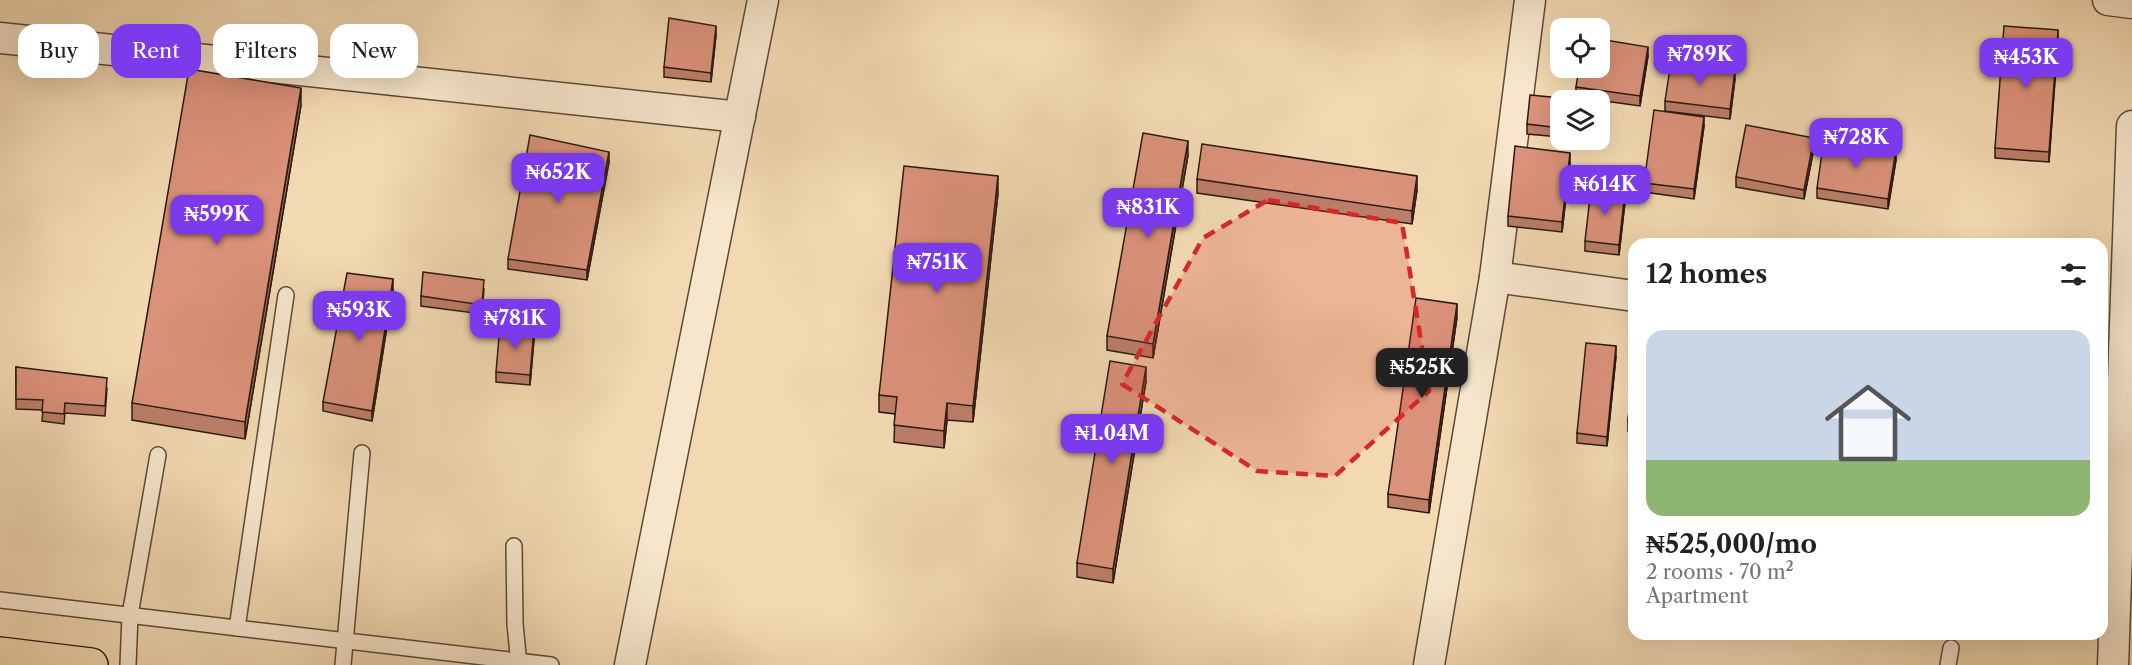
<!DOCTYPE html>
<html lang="en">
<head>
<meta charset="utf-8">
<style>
	body { margin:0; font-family:"Libre Caslon Text",serif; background:#f2f2f2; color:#222; height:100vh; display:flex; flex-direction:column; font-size:22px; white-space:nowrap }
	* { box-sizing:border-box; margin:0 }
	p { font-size:20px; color:#767676 }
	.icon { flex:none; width:33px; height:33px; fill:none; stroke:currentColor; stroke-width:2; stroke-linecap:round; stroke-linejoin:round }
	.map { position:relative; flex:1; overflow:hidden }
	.panel { position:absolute; left:1628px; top:238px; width:480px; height:402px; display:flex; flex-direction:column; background:#fff; border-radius:18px; box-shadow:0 6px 24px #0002 }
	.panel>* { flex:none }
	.hud { position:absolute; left:18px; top:24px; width:570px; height:54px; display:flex; gap:12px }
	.tools { position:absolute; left:1550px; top:18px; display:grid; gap:12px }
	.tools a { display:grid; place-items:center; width:60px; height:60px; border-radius:12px; background:#fff; box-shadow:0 6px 24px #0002; font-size:30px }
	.price { position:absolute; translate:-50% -51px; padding:0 14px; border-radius:12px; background:#7c3aed; color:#fff; font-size:20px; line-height:39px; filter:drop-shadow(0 2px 3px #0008) }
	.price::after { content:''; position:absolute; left:50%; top:36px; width:18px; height:14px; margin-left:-9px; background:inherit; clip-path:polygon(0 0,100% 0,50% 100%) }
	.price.current { background:#222; color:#fff }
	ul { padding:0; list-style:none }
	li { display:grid; align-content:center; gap:12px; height:318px; padding:0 18px }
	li+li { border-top:2px solid #e0e0e0 }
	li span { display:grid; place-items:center; height:186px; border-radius:18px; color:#555 }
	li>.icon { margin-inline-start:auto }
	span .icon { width:108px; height:108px; fill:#fffc; stroke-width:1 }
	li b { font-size:26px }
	h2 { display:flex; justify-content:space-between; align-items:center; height:72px; padding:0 18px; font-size:26px }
	.chip { padding:0 21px; border-radius:18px; background:#fff; box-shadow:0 6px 24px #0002; font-size:21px; line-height:54px }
	.chip.current { background:#7c3aed; color:#fff }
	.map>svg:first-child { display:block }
</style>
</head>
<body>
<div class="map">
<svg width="2132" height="665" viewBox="0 0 2132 665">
	<rect width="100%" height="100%" fill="#f2d9b1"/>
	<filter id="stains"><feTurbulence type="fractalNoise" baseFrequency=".00333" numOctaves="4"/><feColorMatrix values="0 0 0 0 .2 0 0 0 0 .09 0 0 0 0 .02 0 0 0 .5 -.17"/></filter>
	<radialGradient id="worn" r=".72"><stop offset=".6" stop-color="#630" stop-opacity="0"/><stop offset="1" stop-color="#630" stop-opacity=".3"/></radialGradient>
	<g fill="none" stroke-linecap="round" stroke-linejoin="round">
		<defs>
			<g id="lane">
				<path d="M514,546L515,624L519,665"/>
				<path d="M0,600L551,665"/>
				<path d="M237,628L286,295"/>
				<path d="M128,665L130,615L158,455"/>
				<path d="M343,665L362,453"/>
				<path d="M1948,665L1951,648"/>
			</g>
			<g id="street">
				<path d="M2108,0L2132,3"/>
				<path d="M0,38L740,117"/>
				<path d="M1495,277L1634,296"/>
				<path d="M630,665L763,0"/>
				<path d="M1429,665L1495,277L1530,0"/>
				<path d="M2113,665L2132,126"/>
			</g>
			<path id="highway" d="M0,654L91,665"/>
		</defs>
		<!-- lane casing -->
		<use href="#lane" stroke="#5a493a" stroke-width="18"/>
		<!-- street casing -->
		<use href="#street" stroke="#5a493a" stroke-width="33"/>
		<!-- highway casing -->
		<use href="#highway" stroke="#281913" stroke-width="36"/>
		<!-- lane -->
		<use href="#lane" stroke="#f7e6cc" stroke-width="15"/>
		<!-- street -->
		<use href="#street" stroke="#f7e6cc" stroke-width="30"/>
		<!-- highway -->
		<use href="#highway" stroke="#f2d9b1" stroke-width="33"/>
	</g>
	<!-- wall -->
	<g fill="#bc7e69" stroke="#281913" stroke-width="1.5">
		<path d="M716,35L711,82L664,77V67Z"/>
		<path d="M2058,39L2049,162L1995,158V148Z"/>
		<path d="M1648,56L1640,106L1576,97V87Z"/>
		<path d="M1735,79L1730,119L1665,111V101Z"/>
		<path d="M1560,100V137L1527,134V124Z"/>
		<path d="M301,105L245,439L132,420V403Z"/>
		<path d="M1704,126L1694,199L1644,192V183Z"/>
		<path d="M1814,148L1804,199L1736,187V177Z"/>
		<path d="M1188,155L1153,358L1107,350V336Z"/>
		<path d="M1896,160L1888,209L1817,198V188Z"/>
		<path d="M609,162L587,280L508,269V259Z"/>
		<path d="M1570,163L1562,232L1508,226V216Z"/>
		<path d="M1197,179L1417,190L1412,224L1197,193Z"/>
		<path d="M998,193L973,422L947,420L944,448L894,442L895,414L879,412V395Z"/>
		<path d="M1625,202L1619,255L1585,251V241Z"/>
		<path d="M393,289L372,421L323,411V402Z"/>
		<path d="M484,289L482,314L421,306V296Z"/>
		<path d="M1457,317L1429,513L1388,507V494Z"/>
		<path d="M534,339L530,385L496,382V372Z"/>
		<path d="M1616,356L1607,446L1577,443V433Z"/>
		<path d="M1634,361V432L1628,431V421Z"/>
		<path d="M16,367L107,388L105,416L65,413L64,424L42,421L43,410L16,409Z"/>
		<path d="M1146,381L1113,583L1077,577V563Z"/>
	</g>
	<!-- shaded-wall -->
	<g fill="#965" stroke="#281913" stroke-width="1.5">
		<path d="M716,26V35L711,82V73Z"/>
		<path d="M2058,30V39L2049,162V152Z"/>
		<path d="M1648,47V56L1640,106V96Z"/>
		<path d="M1735,70V79L1730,119V109Z"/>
		<path d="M301,88V105L245,439V422Z"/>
		<path d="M1704,117V126L1694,199V189Z"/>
		<path d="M1814,138V148L1804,199V190Z"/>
		<path d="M1188,141V155L1153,358V344Z"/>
		<path d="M1896,150V160L1888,209V199Z"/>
		<path d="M609,152V162L587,280V270Z"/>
		<path d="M1570,153V163L1562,232V222Z"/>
		<path d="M998,176V193L973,422V406Z"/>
		<path d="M1417,176V190L1412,224V211Z"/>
		<path d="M1625,192V202L1619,255V245Z"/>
		<path d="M393,279V289L372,421V411Z"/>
		<path d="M1457,304V317L1429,513V500Z"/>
		<path d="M534,329V339L530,385V375Z"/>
		<path d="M1616,346V356L1607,446V437Z"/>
		<path d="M1146,367V381L1113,583V569Z"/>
		<path d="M947,403V420L944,448V431Z"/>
	</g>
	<!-- building -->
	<g fill="#db927a" stroke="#281913" stroke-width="1.5">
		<path d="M669,18L716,26L711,73L664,67Z"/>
		<path d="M2004,26L2058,30L2049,152L1995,148Z"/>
		<path d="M1599,39L1648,47L1640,96L1576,87L1579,68H1599Z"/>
		<path d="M1671,62L1735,70L1730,109L1665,101Z"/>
		<path d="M189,69L301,88L245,422L132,403Z"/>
		<path d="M1530,95L1582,100H1560V128L1527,124Z"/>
		<path d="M1654,110L1704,117L1694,189L1644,183Z"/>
		<path d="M1746,125L1814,138L1804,190L1736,177Z"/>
		<path d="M1143,133L1188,141L1153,344L1107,336Z"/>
		<path d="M530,135L609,152L587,270L508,259Z"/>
		<path d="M1824,139L1896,150L1888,199L1817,188Z"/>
		<path d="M1202,144L1417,176L1412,211L1197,179Z"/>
		<path d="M1515,146L1570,153L1562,222L1508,216Z"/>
		<path d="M904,166L998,176L973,406L947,403L944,431L894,425L897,397L879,395Z"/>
		<path d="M1591,188L1625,192L1619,245L1585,241Z"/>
		<path d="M423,272L484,280L482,305L421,296Z"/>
		<path d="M347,273L393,279L372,411L323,402Z"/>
		<path d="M1416,298L1457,304L1429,500L1388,494Z"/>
		<path d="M500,326L534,329L530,375L496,372Z"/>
		<path d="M1586,343L1616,346L1607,437L1577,433Z"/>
		<path d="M1110,361L1146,367L1113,569L1077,563Z"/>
		<path d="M1634,361V422L1628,421Z"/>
		<path d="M16,367L107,378L105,406L65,403L64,414L42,412L43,400L16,399Z"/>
	</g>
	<!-- marked area -->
	<path fill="#d62828" fill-opacity="0.2" stroke="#d62828" stroke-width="4.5" stroke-dasharray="12 8" stroke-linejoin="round" d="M1268,200L1402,223L1429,391L1335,476L1257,471L1122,384L1203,238Z"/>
	<rect width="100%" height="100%" filter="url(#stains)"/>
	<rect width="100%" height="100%" fill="url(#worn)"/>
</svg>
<div class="tools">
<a><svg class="icon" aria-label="locate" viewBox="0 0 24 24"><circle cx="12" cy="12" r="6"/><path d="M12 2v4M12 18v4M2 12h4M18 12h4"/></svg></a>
<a><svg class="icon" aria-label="layers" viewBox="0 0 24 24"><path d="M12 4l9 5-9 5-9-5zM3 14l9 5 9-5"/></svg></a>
</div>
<b class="price" style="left:1700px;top:86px">₦789K</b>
<b class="price" style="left:2026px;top:89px">₦453K</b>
<b class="price" style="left:1856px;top:169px">₦728K</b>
<b class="price" style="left:558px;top:204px">₦652K</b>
<b class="price" style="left:1605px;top:216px">₦614K</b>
<b class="price" style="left:1148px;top:239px">₦831K</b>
<b class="price" style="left:217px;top:246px">₦599K</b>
<b class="price" style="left:937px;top:294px">₦751K</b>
<b class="price" style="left:359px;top:342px">₦593K</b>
<b class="price" style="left:515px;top:350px">₦781K</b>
<b class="price current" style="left:1422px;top:399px">₦525K</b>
<b class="price" style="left:1112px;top:465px">₦1.04M</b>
<div class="hud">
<a class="chip">Buy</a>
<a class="chip current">Rent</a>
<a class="chip">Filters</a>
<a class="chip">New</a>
</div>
<section class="panel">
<h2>12 homes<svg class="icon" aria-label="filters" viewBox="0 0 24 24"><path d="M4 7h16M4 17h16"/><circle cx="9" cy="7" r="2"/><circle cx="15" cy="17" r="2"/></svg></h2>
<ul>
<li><span style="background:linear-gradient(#c9d6e8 70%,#8fb573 0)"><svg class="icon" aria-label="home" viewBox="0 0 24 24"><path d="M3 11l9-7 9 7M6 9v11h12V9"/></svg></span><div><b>₦525,000/mo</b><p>2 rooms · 70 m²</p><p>Apartment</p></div></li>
</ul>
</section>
</div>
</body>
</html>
